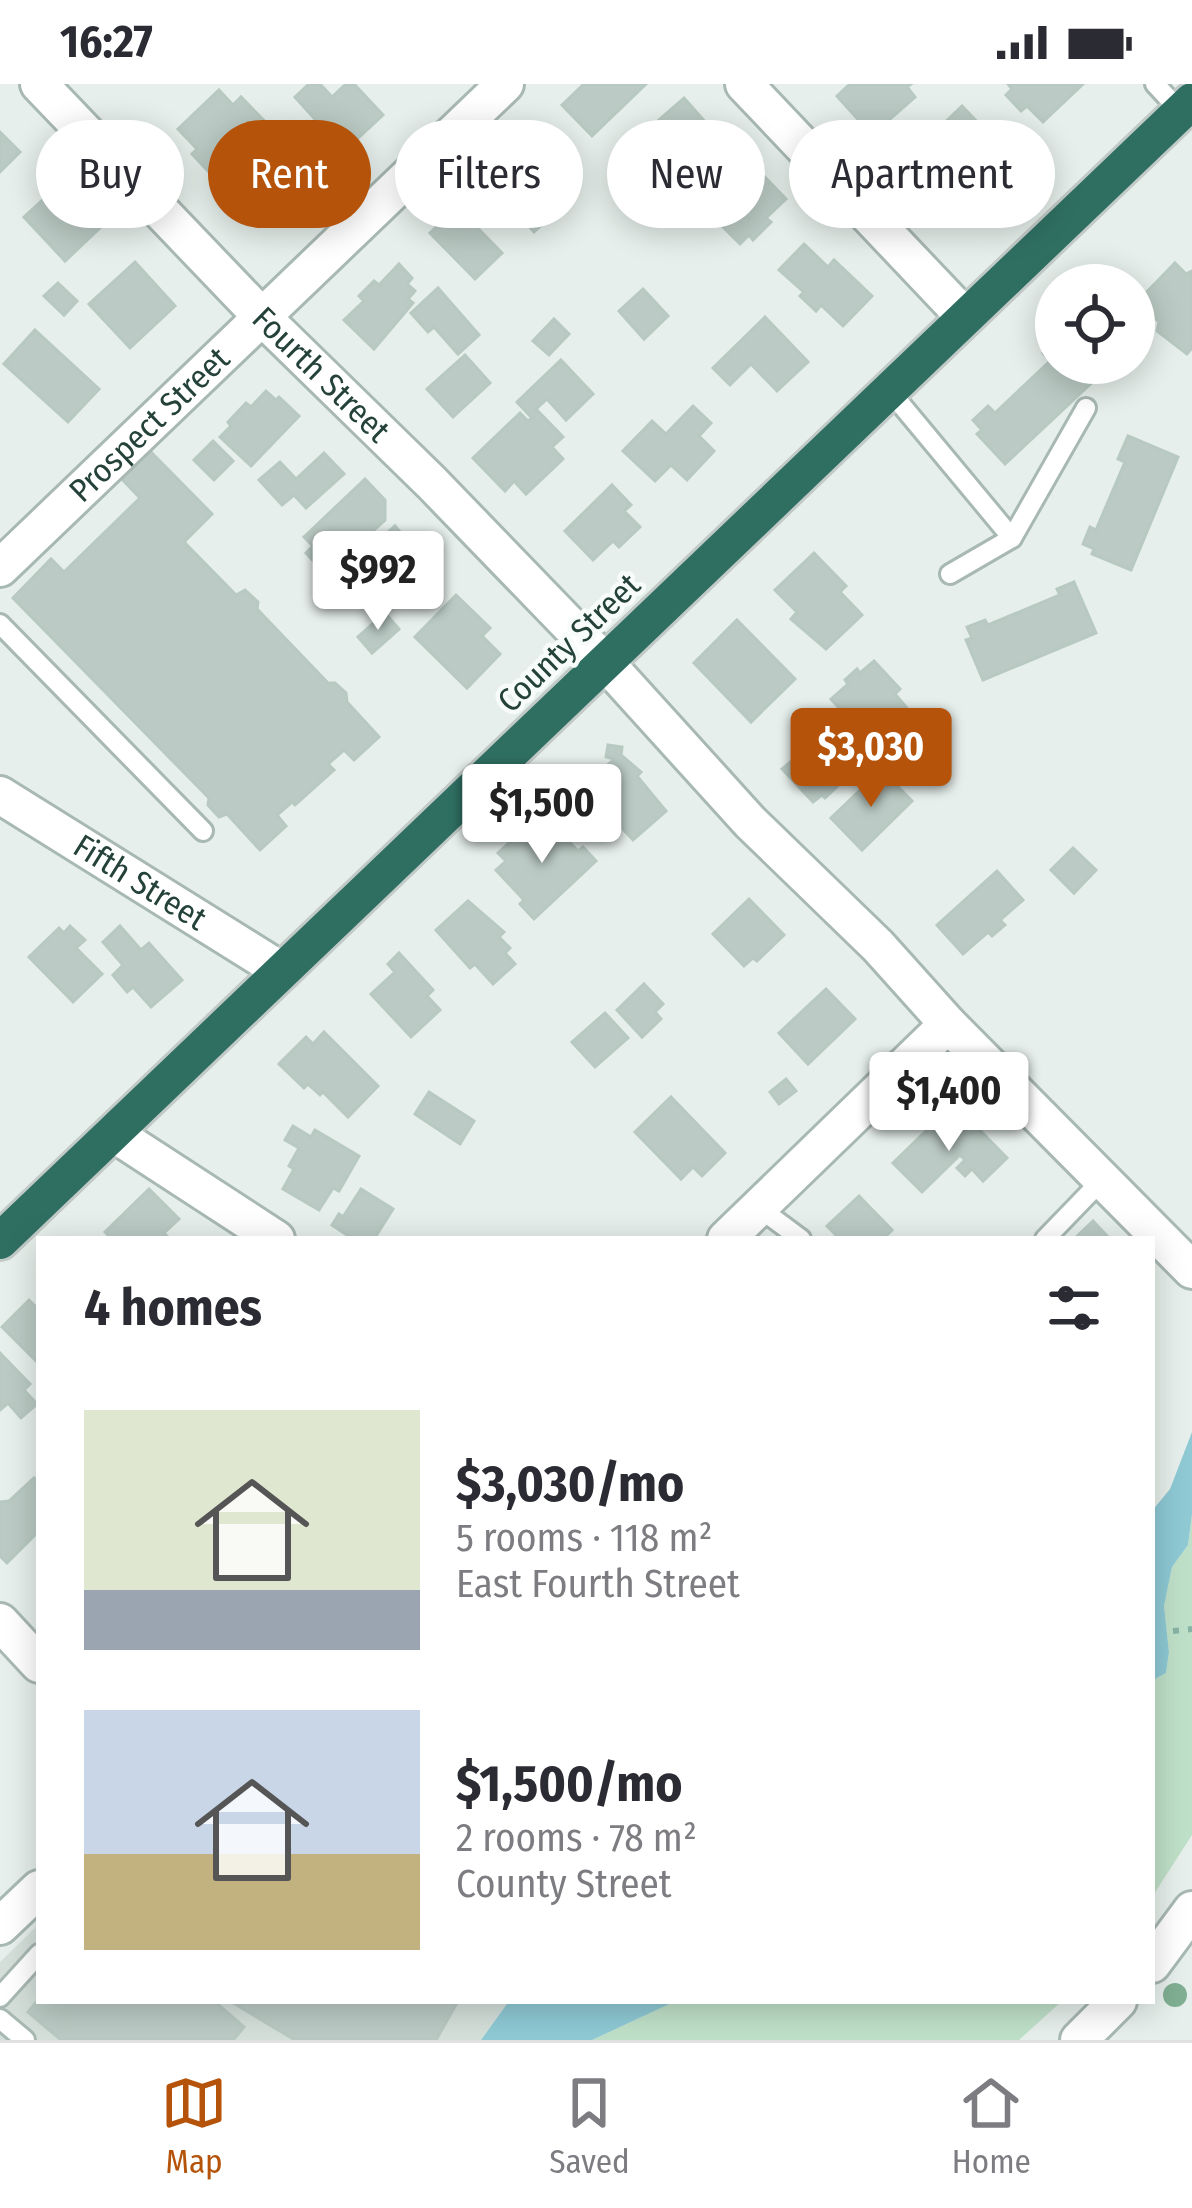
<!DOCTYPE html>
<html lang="en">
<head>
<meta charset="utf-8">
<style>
	body { margin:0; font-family:"Fira Sans Condensed",sans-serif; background:#f2f2f3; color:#2b2b33; height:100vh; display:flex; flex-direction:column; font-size:45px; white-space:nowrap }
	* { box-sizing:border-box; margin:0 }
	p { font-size:39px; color:#7c7c81 }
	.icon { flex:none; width:66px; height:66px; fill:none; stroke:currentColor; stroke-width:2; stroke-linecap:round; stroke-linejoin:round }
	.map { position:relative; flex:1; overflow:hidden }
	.drawer { position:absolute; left:36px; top:1152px; width:1119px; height:768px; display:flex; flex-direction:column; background:#fff; border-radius:0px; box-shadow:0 6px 30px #0003 }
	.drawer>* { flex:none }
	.banner { position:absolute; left:36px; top:36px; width:1122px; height:108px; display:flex; gap:24px }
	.tools { position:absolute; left:1035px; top:180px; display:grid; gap:24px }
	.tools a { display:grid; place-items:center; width:120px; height:120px; border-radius:50%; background:#fff; box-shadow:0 6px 30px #0003; font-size:60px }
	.price { position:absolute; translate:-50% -102px; padding:0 27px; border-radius:12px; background:#fff; color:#222; font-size:39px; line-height:78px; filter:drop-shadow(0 3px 6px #0008) }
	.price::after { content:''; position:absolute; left:50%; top:72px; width:36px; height:27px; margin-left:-18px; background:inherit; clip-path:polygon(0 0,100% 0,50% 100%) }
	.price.active { background:#b45309; color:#fff }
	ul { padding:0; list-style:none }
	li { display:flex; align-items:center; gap:36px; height:300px; padding:0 48px }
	li span { display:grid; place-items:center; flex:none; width:336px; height:240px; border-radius:0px; color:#555 }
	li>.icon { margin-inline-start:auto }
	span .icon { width:144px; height:144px; fill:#fffc; stroke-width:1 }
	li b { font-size:51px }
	h2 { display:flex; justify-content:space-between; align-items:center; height:144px; padding:0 48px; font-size:51px }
	.chip { padding:0 42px; border-radius:54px; background:#fff; box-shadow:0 6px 30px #0003; font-size:42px; line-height:108px }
	.chip.active { background:#b45309; color:#fff }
	.status { display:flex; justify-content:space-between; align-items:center; height:84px; padding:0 60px; background:#fff; direction:ltr }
	.status svg { height:33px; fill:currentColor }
	.dock { display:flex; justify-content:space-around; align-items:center; height:168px; border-top:3px solid #e1e1e2; background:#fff; font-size:33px; color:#7c7c81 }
	.dock a { display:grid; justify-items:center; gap:6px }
	.dock .active { color:#b45309 }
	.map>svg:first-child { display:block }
</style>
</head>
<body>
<div class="status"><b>16:27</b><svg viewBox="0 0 49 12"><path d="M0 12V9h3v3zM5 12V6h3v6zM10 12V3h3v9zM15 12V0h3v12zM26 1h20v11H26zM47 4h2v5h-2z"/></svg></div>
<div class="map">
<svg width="1192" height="1956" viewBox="0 0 1192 1956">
	<rect width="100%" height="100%" fill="#e6efeb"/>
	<!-- built -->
	<path fill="#d4dfda" d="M39,1840V1917H509L481,1956H0V1878Z"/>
	<!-- green -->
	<g fill="#bfe0c8">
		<path d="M1192,1430V1751L1152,1813V1610L1155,1595L1166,1589L1169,1568L1164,1522L1172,1483L1188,1461Z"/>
		<path d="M676,1917H1062L1019,1956H592Z"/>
	</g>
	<!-- water -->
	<g fill="#8ec9d4">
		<path d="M1192,1348V1430L1188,1461L1172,1483L1164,1522L1169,1568L1166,1589L1155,1595L1152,1610V1427L1170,1405Z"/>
		<path d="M509,1917H676L592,1956H481Z"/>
	</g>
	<!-- building -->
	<g fill="#bbcac4" stroke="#b8c9c2" stroke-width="3">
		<path d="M309,0H320L332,13L346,0H354L383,31L344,67L295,13Z"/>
		<path d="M584,0H646L592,52L562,21Z"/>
		<path d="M850,0H911L907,3L915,13L872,51L837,12Z"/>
		<path d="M1008,0H1083L1043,38L1027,22L1021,27L1006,11L1012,5Z"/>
		<path d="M219,6L233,21L241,13L286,59L279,66L291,78L251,116L230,95L222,102L192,70L197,65L178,45Z"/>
		<path d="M684,14L706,39L667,74L644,49Z"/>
		<path d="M962,22L982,43L978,47L1010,80L969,119L936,85L957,65L938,45Z"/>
		<path d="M0,48L20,68L0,88Z"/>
		<path d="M710,49L737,77L700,113L695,108L679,124L660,104L677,87L674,83Z"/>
		<path d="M526,57L554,87L549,91L571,114L534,148L514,126L529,113L499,81Z"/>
		<path d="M759,87L786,115L766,134L771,138L753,156L749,151L740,160L712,132Z"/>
		<path d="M61,99L101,143L65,177L24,133Z"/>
		<path d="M457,123L502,169L475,195L430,149Z"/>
		<path d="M804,160L828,183L834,176L872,212L843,242L821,221L816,227L800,212L804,208L779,186Z"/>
		<path d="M135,178L175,222L130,264L89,220Z"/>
		<path d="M1175,179L1186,190L1192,187V264L1187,270L1157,247L1159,238L1138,217Z"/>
		<path d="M399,180L412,194L407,200L415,207L408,215L413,219L374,265L344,236L364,217L359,212L374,197L379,201Z"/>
		<path d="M58,199L77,217L64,231L44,212Z"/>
		<path d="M438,204L479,251L458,270L434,243L428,248L411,229Z"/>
		<path d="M643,205L668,232L644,255L619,227Z"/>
		<path d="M765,233L808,278L777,307L751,280L730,301L713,284Z"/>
		<path d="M554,235L569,250L549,271L533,257Z"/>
		<path d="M35,246L99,305L68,338L4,280Z"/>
		<path d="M1056,257V279H1087L1099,292L1005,380L977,350L982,346L973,336L988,322L995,329L1050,277L1043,269Z"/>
		<path d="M465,271L490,299L453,333L427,305Z"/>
		<path d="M561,276L593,310L566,336L547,315L536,325L563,353L552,363L563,375L526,410L514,397L505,407L473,374L520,329L528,337L532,334L517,318Z"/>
		<path d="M266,307L276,316L279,313L299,332L251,382L220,353L231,342L228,338L246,319L251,323Z"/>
		<path d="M693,322L711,339L699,352L714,367L687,396L671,381L655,397L623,367L652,337L666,350Z"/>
		<path d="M1128,352L1178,373L1131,486L1092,470L1094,465L1083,460L1090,443L1096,446L1125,378L1118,375Z"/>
		<path d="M213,357L233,377L214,396L194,376Z"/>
		<path d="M147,364L212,430L184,458L236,511L245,506L258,518L257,525L328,599H335L346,609L347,618L379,653L354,676L344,666L328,680L334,686L295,721L292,718L277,731L286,742L260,766L227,730L219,733L208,721L209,714L13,514L51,475L64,488L140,414L119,392Z"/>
		<path d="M324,369L344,390L306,424L294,411L282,421L259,396L280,378L296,395Z"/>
		<path d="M365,395L385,416V436L373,447L374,455L367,461H359L332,486L329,482L323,487L306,469L313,462L304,453Z"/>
		<path d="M612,401L631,421L624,427L640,443L619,463L613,457L593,476L565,447Z"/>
		<path d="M395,442L427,480L393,508L386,500L359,523L346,508L363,493L352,480Z"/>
		<path d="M814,469L846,502L840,508L862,531L826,565L791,535L797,528L775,506Z"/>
		<path d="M1074,498L1096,549L983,596L966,556L972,554L967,543L985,536L988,541L1060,511L1057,505Z"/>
		<path d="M456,511L490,544L482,552L500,570L467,604L415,553Z"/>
		<path d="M385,529L399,545L372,569L358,553Z"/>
		<path d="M737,536L795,595L751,638L694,579Z"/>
		<path d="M874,577L900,605L895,610L911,629L881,655L867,640L860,647L831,615L848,600L845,596L857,585L860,589Z"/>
		<path d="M836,640L868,673L825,714L822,711L813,718L782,685Z"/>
		<path d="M608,661L622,663L621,671L641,688L637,692L666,727L633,756L584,703L614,675L606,673Z"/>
		<path d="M881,686L912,717L862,766L831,734Z"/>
		<path d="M549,737L578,767L583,763L596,777L534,835L520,820L524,816L496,786L506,777L498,769L531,739L539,747Z"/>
		<path d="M1073,764L1096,786L1074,809L1051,786Z"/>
		<path d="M997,787L1023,816L1000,836L1005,841L992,852L988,848L963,870L937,841Z"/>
		<path d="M749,815L784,851L757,877L753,874L744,882L713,850Z"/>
		<path d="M468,817L504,848L499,853L510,864L505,869L515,880L493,900L475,880L470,884L436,846Z"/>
		<path d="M70,842L85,856L76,864L102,890L73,918L29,873L59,844L64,849Z"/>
		<path d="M120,842L141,866L149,859L182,896L151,923L133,903L127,908L113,891L123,881L103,858Z"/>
		<path d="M399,869L433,906L427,912L440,926L411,953L371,910L395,888L388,880Z"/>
		<path d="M644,900L663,920L655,928L661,935L642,953L617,926Z"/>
		<path d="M826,905L855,935L808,980L779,949Z"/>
		<path d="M605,929L628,954L595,983L572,958Z"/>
		<path d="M324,948L378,1002L348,1033L323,1008L320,1011L308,1000L304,1004L279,980L306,953L313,960Z"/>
		<path d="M786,995L796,1007L779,1020L770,1008Z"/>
		<path d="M429,1008L474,1037L460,1060L415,1030Z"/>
		<path d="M671,1013L725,1069L702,1092L693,1083L681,1095L635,1048Z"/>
		<path d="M965,1031L1007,1074L983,1097L972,1085L965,1092L957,1084L965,1076L960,1071L922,1108L893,1079L933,1040L944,1051Z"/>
		<path d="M293,1042L311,1053L315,1046L359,1072L339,1107L333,1104L319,1126L283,1105L294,1085L289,1082L299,1064L285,1056Z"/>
		<path d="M149,1105L179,1135L164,1149L170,1155H112L105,1148Z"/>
		<path d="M361,1105L393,1125L374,1155H353L332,1141L339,1130L343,1133Z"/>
		<path d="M859,1112L892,1146L883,1155H840L827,1142Z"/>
		<path d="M1093,1137L1110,1155H1074Z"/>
		<path d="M29,1216L39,1226V1280L2,1243Z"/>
		<path d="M0,1269L30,1300L24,1306L37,1320L21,1334L8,1319L0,1326Z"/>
		<path d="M34,1394L39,1400V1447L7,1479L0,1472V1418L9,1417Z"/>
		<path d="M39,1915L214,1917L244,1943L233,1956H61L28,1928Z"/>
		<path d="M230,1917H458L436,1956H295Z"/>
	</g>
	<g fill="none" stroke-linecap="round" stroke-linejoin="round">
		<defs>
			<g id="lane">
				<path d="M1155,0L1181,28"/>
				<path d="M889,306L1012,454"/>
				<path d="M950,490L1012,454L1086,324"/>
				<path d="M0,540L203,747"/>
				<path d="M758,1123L801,1155"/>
				<path d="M1045,1155L1102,1096"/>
				<path d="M0,1913L39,1870"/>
				<path d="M0,1935L25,1956"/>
			</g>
			<g id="street">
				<path id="s1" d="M39,0L262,233L432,399L605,578L750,738L878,862L948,940L1192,1186"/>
				<path d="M744,0L965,233"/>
				<path id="s2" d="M0,484L505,0"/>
				<path id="s3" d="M0,711L282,887"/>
				<path d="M113,1049L276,1155"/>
				<path d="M726,1155L948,940"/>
				<path d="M0,1538L39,1580"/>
				<path d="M0,1842L39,1805"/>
				<path d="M1152,1880L1192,1826"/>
				<path d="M1079,1956L1118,1917"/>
			</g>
			<path id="highway" d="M0,1157L1192,17"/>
		</defs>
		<!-- lane casing -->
		<use href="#lane" stroke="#a8b8b2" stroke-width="24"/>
		<!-- street casing -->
		<use href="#street" stroke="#a8b8b2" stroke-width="42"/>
		<!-- highway casing -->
		<use href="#highway" stroke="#c2cac8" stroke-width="42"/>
		<!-- path -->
		<path stroke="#86b3a5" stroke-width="6" stroke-dasharray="6 9" stroke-linecap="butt" d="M1173,1547L1192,1545"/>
		<!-- lane -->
		<use href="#lane" stroke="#fff" stroke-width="18"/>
		<!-- street -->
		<use href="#street" stroke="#fff" stroke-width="36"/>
		<!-- highway -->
		<use href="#highway" stroke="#2f6f62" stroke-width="36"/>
	</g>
	<!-- trees -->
	<circle fill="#80af93" cx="1175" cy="1911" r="12"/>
	<g text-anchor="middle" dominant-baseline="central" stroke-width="9" stroke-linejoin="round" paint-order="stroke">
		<!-- street labels -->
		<g font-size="33" fill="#24423a" stroke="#f7fbf9">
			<text stroke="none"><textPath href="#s1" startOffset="405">Fourth Street</textPath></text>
			<text stroke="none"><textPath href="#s2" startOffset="207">Prospect Street</textPath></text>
			<text transform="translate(569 559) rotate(-44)">County Street</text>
			<text stroke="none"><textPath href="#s3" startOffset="165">Fifth Street</textPath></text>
		</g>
	</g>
</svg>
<div class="tools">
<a><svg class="icon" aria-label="locate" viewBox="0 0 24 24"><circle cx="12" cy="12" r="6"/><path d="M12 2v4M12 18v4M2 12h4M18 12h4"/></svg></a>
</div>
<b class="price" style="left:378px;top:549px">$992</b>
<b class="price active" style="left:871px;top:726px">$3,030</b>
<b class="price" style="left:542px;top:782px">$1,500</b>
<b class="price" style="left:949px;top:1070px">$1,400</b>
<div class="banner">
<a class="chip">Buy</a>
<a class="chip active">Rent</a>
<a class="chip">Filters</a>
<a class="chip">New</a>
<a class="chip">Apartment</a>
</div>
<section class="drawer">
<h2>4 homes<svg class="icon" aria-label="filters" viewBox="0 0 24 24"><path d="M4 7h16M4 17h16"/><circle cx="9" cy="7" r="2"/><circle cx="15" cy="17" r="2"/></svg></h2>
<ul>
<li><span style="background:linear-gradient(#dfe7d0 75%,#9aa5b1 0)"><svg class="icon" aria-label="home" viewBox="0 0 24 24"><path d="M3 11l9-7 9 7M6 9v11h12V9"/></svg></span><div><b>$3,030/mo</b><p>5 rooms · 118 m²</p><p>East Fourth Street</p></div></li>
<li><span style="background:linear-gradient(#c9d6e8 60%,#c2b280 0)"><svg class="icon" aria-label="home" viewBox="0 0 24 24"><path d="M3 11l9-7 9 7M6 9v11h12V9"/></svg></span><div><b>$1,500/mo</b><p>2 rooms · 78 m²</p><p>County Street</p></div></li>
</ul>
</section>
</div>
<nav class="dock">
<a class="active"><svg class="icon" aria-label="map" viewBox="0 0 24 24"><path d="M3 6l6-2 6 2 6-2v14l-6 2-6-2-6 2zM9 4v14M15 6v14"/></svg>Map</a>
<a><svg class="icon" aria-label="saved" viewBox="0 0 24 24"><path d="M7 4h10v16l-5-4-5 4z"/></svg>Saved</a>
<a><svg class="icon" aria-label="home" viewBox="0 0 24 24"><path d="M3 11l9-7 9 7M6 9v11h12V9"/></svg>Home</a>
</nav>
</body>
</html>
